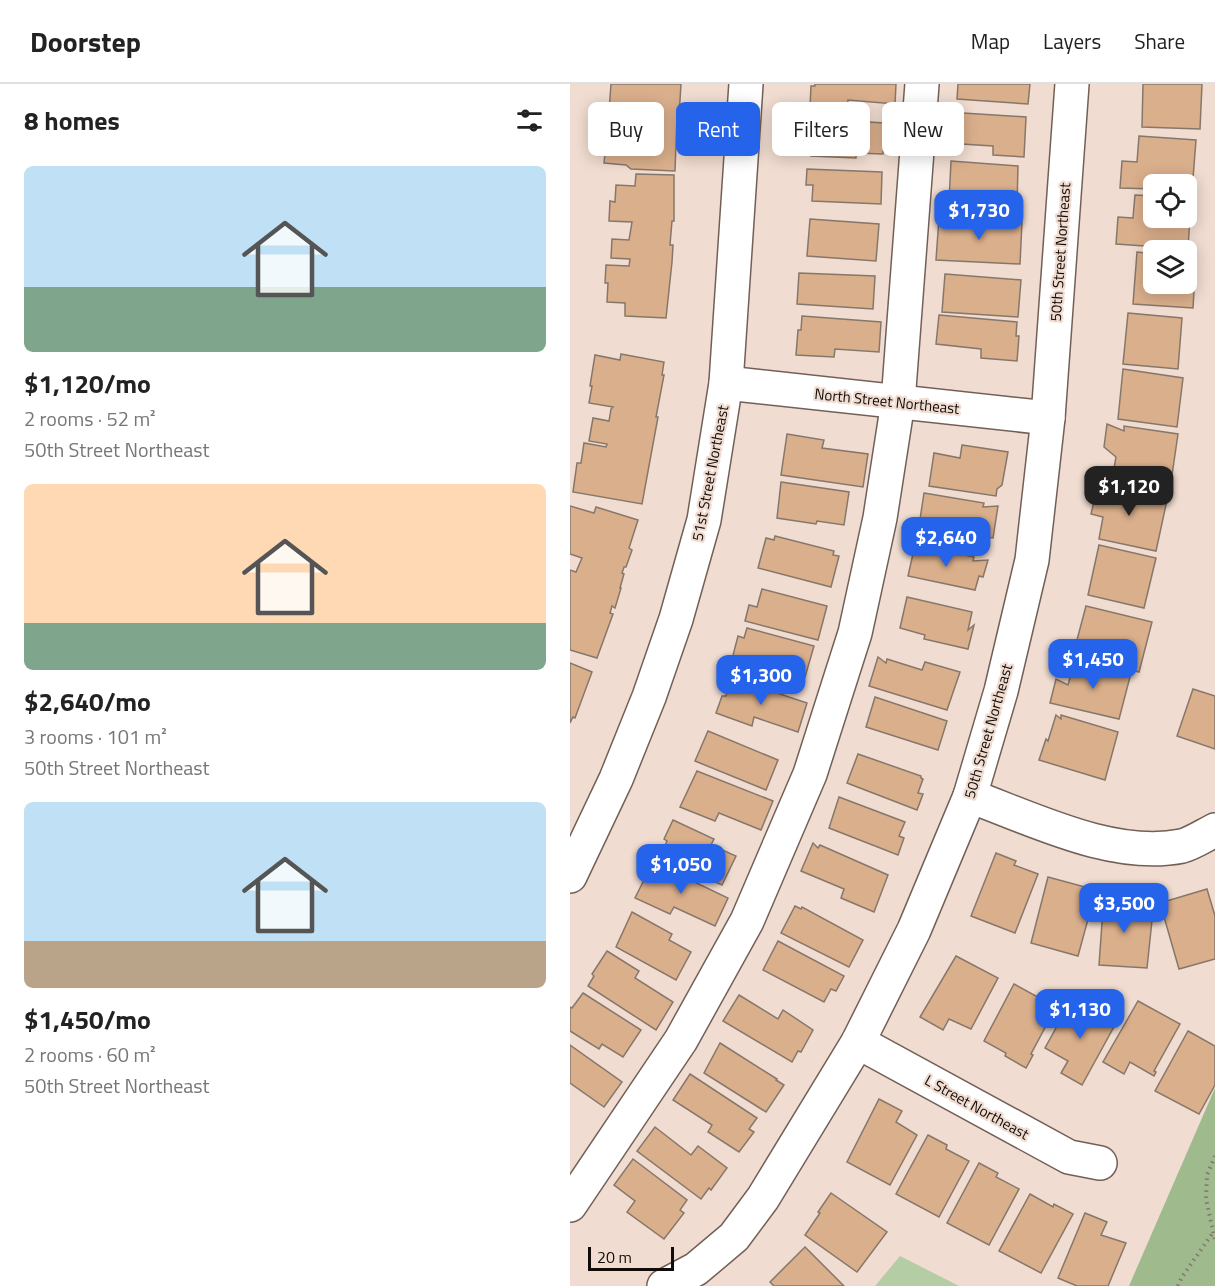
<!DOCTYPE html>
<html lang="en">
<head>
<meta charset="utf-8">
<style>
	body { margin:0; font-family:"Titillium Web",sans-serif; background:#f6f6f6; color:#222; height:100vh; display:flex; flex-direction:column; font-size:22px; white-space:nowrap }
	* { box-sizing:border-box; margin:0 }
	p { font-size:20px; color:#767676 }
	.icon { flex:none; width:33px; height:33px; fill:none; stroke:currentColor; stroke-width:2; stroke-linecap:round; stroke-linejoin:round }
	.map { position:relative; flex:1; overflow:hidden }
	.drawer { display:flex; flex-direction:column; background:#fff; width:570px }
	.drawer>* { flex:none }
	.guide { position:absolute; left:18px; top:18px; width:537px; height:54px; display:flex; gap:12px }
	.fabs { position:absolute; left:573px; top:90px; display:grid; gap:12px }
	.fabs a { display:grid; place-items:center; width:54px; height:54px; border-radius:9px; background:#fff; box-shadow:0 3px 15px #0003; font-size:30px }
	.scale { position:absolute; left:18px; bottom:15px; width:86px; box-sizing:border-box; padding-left:6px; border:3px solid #120c08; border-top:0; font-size:16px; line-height:21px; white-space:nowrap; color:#120c08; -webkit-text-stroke:4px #f0dcd0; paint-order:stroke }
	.price { position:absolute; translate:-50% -51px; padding:0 14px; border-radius:12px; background:#2563eb; color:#fff; font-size:20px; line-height:39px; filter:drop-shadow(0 2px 3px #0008) }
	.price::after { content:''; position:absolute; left:50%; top:36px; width:18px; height:14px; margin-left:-9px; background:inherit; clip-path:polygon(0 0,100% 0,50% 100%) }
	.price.current { background:#222; color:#fff }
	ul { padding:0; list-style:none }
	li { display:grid; align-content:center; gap:12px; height:318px; padding:0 24px }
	li span { display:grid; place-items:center; height:186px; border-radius:9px; color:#555 }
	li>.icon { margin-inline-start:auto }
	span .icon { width:108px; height:108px; fill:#fffc; stroke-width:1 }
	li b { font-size:26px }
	h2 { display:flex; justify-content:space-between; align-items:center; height:72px; padding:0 24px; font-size:26px }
	.chip { padding:0 21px; border-radius:9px; background:#fff; box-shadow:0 3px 15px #0003; font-size:21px; line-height:54px }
	.chip.current { background:#2563eb; color:#fff }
	header { display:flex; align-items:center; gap:36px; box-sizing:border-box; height:84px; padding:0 30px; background:#fff; border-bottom:2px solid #e0e0e0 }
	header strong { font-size:28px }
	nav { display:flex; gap:33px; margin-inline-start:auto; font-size:21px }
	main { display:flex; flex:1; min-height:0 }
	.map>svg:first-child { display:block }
</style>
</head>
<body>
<header>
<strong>Doorstep</strong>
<nav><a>Map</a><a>Layers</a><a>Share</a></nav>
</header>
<main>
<section class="drawer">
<h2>8 homes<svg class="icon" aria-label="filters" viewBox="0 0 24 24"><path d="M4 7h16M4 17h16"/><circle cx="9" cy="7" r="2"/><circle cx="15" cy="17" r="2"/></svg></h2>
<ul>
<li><span style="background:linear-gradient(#bfe0f5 65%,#7fa58c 0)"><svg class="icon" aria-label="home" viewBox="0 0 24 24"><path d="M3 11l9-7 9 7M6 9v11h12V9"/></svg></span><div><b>$1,120/mo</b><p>2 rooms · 52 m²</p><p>50th Street Northeast</p></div></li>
<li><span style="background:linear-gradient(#ffd9b3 75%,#7fa58c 0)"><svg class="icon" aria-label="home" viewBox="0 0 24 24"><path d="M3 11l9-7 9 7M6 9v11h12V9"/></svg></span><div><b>$2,640/mo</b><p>3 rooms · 101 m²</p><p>50th Street Northeast</p></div></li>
<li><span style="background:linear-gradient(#bfe0f5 75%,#b9a48a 0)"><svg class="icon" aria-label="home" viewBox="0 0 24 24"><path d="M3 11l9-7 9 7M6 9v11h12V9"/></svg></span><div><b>$1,450/mo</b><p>2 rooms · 60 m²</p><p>50th Street Northeast</p></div></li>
</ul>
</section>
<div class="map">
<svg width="645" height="1202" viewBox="0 0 645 1202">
	<rect width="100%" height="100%" fill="#f0dcd0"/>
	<!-- green -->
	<path fill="#b5cda4" d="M330,1172L389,1202H305Z"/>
	<!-- forest -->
	<path fill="#9fba8c" d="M645,1004V1202H559Z"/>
	<!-- building -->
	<g fill="#daaf8c" stroke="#87776b" stroke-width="1.5">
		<path d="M41,0H111L109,32H107L105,87L61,85L56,81L34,79L39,32L63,33V29L39,28Z"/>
		<path d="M245,0H326L325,20L278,16L277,25L240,23L241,2H245Z"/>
		<path d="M388,0H460L458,20L387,15Z"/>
		<path d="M573,0H632L630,45L572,43Z"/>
		<path d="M377,28L456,33L454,73L423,71V62L375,59Z"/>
		<path d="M248,35L315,39L313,70L286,69V74L241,72L242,56H247Z"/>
		<path d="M569,52L626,56L622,107H616V100H584V105L550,104L552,77L567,78Z"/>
		<path d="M381,77L448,82L447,121L379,117Z"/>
		<path d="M237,85L312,88L311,120L242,117L243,101H236Z"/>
		<path d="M66,90L104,91V137H102L100,161H103L102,178L96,234L55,232V219L37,218L38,199H35L36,181L59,182L60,175L41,174L42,155L59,156L62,138L39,137L40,117L45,118L46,101L65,102Z"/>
		<path d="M565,111L584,112V134H616V114L621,115L618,165L546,160L548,133L563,134Z"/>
		<path d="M369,134L452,138L450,180L366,176Z"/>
		<path d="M240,135L309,140L306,177L237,172Z"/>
		<path d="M567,168L584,170V200H616V173H626L623,224L563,220Z"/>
		<path d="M229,189L305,192L303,225L227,220Z"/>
		<path d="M375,190L451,196L448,233L372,228Z"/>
		<path d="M558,229L612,234L608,285L553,280Z"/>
		<path d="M369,231L447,238L446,252H449L447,277L411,274V265L366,260Z"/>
		<path d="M232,232L311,238L309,268L265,265L264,273L226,271L228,246H231Z"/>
		<path d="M51,270L94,278L92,291H94L86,333H88L72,420L3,408L7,379H11L14,359L36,363L37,360L19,357L23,334L39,337L41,325L43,323L19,319L22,302H20L25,271L50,276Z"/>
		<path d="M553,285L613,294L607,343L548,335Z"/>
		<path d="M537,340L554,347V342L608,350L601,398L543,390L546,373L534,363Z"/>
		<path d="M217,350L254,356L252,364L298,370L293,403L211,391Z"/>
		<path d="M392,361L438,368L432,401L427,405L426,412L359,402L364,369L390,374Z"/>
		<path d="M211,398L279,408L274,441L247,437L246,440L207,434Z"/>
		<path d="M528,401L597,416L586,467L529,455L533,433L521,430Z"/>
		<path d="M354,409L414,419L413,423L428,422L423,454L349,442Z"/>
		<path d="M0,422L24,429L26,423L68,436L59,464L62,466L56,483H54L52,489L54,490L50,504H51L45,524L42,522L40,529L43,530L27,574L0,566V486L6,488L12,474L0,470Z"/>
		<path d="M205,452L264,467L263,471L269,472L261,503L188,484L196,454L204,456Z"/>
		<path d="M345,461L404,473L403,477L418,476L413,493L409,492L405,506L338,492Z"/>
		<path d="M529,461L586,474L574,524L518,511Z"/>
		<path d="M192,505L257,522L248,556L175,537L179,521L187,523Z"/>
		<path d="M337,513L402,528L398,546L404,541L398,565L354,555L355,551L330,544Z"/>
		<path d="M516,522L582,538L569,588L503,571Z"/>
		<path d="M177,544L244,562L235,593L207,586L206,591L161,579L168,552L174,554Z"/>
		<path d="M308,573L316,579L317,575L352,586L355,578L390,588L377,626L299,602Z"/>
		<path d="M505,575L561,589L549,635L480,619L486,595L498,601Z"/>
		<path d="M0,579L22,588L5,634L3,633L0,639Z"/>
		<path d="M162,594L237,619L228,648L184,633L182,642L146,629L152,612H156Z"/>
		<path d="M623,605L645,612V665L607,652Z"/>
		<path d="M305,613L377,637L368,666L296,643Z"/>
		<path d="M486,631L491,635V631L548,648L535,696L469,676L476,655L478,657Z"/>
		<path d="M138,647L208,676L196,706L125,677Z"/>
		<path d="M288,670L351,692V694L353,695L348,709L353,710L347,726L277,699Z"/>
		<path d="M127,687L203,717L191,746L149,729L145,737L110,723Z"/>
		<path d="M269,713L335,738L329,752L334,754L328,771L259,744Z"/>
		<path d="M103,736L144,755L141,761L166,772L152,801L90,773L97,757L94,755Z"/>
		<path d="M243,759L248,764L250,761L318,791L304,828L271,814L274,805L231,787Z"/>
		<path d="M426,769L446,777L444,781L468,790L445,849L401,832Z"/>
		<path d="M85,779L158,814L145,842L104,823L100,830L65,814L77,790L79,791Z"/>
		<path d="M478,793L526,806L508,872L461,859Z"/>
		<path d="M637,805L645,832V875L609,885L590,819Z"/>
		<path d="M534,811L557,812L556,826L583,827L577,884L529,881Z"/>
		<path d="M225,822L231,825L232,823L293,856L279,883L211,849Z"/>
		<path d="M62,828L102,850L99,856L121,868L106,896L46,863Z"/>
		<path d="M208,857L274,892L266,907L261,905L254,918L193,886Z"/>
		<path d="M37,867L69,887L65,894L103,918L86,946L18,902L24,892L22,890Z"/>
		<path d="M386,872L428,894L401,945L379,935L373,946L350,933Z"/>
		<path d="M444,900L486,923L461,970L463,971L456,984L435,972L436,969L414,957Z"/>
		<path d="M13,909L71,946L53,973L32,960L29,965L0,947V923L2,924Z"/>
		<path d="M169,911L208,935L213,926L243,946L231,968L228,967L222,978L153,937Z"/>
		<path d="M502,915L546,939L512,1001L491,989L498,977L475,964Z"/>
		<path d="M568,917L610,940L584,987L586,988L584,992L560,978L554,990L533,978Z"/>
		<path d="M618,947L645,962V1001L629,1030L585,1007Z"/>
		<path d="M150,959L207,995L206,996L214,1001L196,1028L134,989Z"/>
		<path d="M0,961L52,998L34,1023L0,999Z"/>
		<path d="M120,990L187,1034L179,1045L184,1048L169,1068L138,1048L142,1041L103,1016Z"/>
		<path d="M309,1015L332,1027L326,1038L347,1051L320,1101L277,1078Z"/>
		<path d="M85,1043L121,1071L128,1062L157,1084L141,1106L139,1104L131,1115L67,1067Z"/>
		<path d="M358,1051L377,1061L376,1065L399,1077L369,1133L326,1110Z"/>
		<path d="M63,1075L117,1116L110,1126L114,1129L94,1155L57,1128L65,1117L44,1101Z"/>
		<path d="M409,1079L428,1089L426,1093L449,1105L419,1161L377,1139Z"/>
		<path d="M261,1109L317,1148L287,1188L235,1151L250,1129L248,1128Z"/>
		<path d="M460,1110L483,1123L484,1120L503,1130L471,1189L429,1167Z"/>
		<path d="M515,1129L537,1138L531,1151L556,1159L538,1202H507L488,1194Z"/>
		<path d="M235,1163L274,1202H204L200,1198Z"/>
	</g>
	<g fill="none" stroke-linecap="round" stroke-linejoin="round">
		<defs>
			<g id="minor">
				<path d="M156,299L478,334"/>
				<path d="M400,712C463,735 544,776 612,762C623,759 635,751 645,746"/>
				<path d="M0,792L46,695L79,613L106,535L134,436L156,299L176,0"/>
				<path d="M288,958L499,1073L530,1079"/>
				<path d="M0,1121L111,956L177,837L240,690L285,549L310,434L328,318L352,0"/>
				<path d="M94,1202L126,1185L164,1153L193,1114L288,958L344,846L400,712L431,607L462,476L478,334L502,0"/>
			</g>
		</defs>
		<!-- minor casing -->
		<use href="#minor" stroke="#726057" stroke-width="36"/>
		<!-- path -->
		<g stroke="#84776e" stroke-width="4" stroke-dasharray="1.5 4.5" stroke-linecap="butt">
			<path d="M645,1072L637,1091L636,1115L645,1156"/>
			<path d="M608,1202L612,1193L642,1150"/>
		</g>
		<!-- minor -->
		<use href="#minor" stroke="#fff" stroke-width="33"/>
	</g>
	<g text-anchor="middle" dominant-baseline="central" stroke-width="4.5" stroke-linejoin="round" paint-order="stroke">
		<!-- street labels -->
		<g font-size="15" fill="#120c08" stroke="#f0dcd0">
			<text transform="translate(490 168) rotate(-86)">50th Street Northeast</text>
			<text transform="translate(317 317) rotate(6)">North Street Northeast</text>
			<text transform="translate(140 389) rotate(-79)">51st Street Northeast</text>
			<text transform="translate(418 647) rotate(-74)">50th Street Northeast</text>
			<text transform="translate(407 1023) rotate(29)">L Street Northeast</text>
		</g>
	</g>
</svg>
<div class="fabs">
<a><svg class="icon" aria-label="locate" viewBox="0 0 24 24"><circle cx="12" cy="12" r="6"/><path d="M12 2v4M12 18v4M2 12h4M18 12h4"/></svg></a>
<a><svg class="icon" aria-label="layers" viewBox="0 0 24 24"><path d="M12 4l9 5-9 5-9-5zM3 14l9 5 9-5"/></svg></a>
</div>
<div class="scale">20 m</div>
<b class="price" style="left:409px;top:157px">$1,730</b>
<b class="price current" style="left:559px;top:433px">$1,120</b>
<b class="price" style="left:376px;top:484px">$2,640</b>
<b class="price" style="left:523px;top:606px">$1,450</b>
<b class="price" style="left:191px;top:622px">$1,300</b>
<b class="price" style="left:111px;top:811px">$1,050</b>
<b class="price" style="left:554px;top:850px">$3,500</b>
<b class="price" style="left:510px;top:956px">$1,130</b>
<div class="guide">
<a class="chip">Buy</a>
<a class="chip current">Rent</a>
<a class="chip">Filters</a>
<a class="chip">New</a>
</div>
</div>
</main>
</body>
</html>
